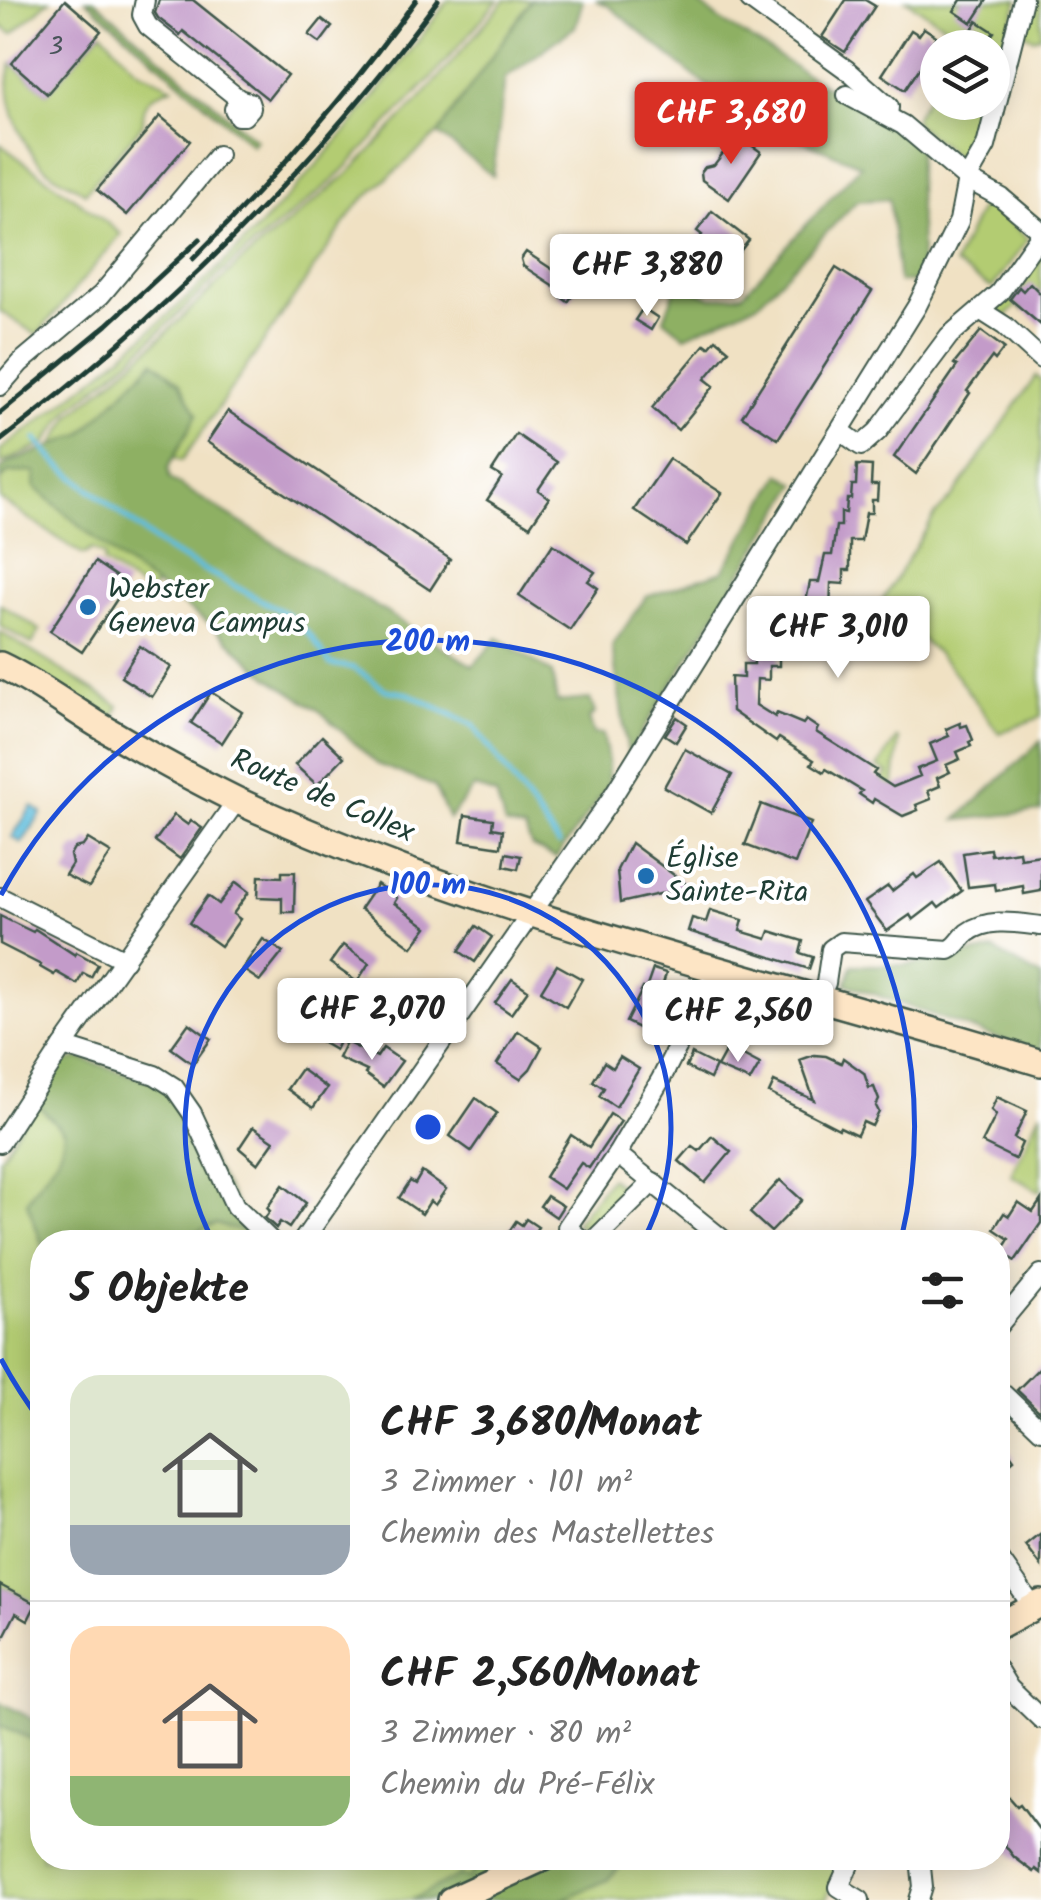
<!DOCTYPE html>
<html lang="de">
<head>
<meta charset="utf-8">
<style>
	body { margin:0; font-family:Kalam,sans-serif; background:#f6f6f6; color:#222; height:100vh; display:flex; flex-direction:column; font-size:38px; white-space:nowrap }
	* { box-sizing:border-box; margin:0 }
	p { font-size:32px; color:#767676 }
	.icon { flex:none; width:55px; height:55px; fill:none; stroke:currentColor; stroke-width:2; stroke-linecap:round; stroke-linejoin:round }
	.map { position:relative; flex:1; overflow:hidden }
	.panel { position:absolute; left:30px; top:1230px; width:980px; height:640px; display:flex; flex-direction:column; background:#fff; border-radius:40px; box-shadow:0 5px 25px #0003 }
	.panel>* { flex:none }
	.tools { position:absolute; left:920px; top:30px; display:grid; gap:20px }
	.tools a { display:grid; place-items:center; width:90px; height:90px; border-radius:50%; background:#fff; box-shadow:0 5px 25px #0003; font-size:50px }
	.price { position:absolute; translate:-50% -85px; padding:0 22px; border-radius:10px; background:#fff; color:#222; font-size:32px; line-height:65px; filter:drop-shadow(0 2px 5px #0008) }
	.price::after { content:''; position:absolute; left:50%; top:60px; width:30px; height:22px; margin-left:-15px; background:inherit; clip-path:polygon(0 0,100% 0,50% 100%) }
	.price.on { background:#d93025; color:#fff }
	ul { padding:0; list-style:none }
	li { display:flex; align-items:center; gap:30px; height:250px; padding:0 40px }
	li+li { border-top:2px solid #e0e0e0 }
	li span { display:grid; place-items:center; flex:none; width:280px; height:200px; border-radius:30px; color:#555 }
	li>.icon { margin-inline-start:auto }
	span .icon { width:120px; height:120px; fill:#fffc; stroke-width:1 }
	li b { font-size:42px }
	h2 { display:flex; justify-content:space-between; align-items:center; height:120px; padding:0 40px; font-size:42px }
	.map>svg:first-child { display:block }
</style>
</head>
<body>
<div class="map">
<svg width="1041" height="1900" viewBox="0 0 1041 1900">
	<rect width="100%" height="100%" fill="#fff"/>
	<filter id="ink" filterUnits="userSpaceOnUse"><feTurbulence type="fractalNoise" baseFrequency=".01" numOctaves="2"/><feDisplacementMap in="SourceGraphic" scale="20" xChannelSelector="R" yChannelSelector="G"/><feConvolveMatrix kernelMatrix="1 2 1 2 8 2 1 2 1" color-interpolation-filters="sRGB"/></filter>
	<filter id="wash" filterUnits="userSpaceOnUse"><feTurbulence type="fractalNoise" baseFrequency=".0048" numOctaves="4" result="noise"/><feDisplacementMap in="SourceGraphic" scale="40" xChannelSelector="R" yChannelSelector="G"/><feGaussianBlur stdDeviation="2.25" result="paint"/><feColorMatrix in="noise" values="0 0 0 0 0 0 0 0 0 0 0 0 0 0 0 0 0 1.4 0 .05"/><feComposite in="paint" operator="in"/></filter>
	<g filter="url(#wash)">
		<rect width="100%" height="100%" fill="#f0e1c3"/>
		<!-- green -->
		<g fill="#b3cc72" stroke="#698453" stroke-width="2.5">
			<path d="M0,0H50L12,34L0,25Z"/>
			<path d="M448,0H498L434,75L336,178L232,263L135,355L70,409L45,444L0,464V450C172,328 326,172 448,0Z"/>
			<path d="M505,0H531L438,134L358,204L182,461L174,457L197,414L154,361L82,434L52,447L72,414L151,347L238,264L347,175L423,96Z"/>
			<path d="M906,0H1018L1005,43L993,53L992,48L979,47Z"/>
			<path d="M1030,0H1041V35L1034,38L1023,32Z"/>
			<path d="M101,31L137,70L172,87C152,95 142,100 143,124L85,193C74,184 61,180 50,172C22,151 0,97 12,63L47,93Z"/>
			<path d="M937,80L938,102L991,103L983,135H980L972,149L959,158L917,125L914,118Z"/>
			<path d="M0,144C40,175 82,201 121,234L37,335L0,311Z"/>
			<path d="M983,202L1002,211L1001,214L1028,239L992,288L954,264Z"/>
			<path d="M1041,244V294L1023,311L1017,305L1006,317L996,310V306Z"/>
			<path d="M1036,376L1041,380V717L999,733L947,663L882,601L935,515L954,495Z"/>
			<path d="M9,472H36L35,487L120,560L156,585L149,594L103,563L104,556L92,549L83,555L0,499V480Z"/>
			<path d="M0,604L40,630L32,644L0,626Z"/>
			<path d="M0,632L119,706L113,719L0,656Z"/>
			<path d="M897,738L899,740L893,791L883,780L888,773L878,767Z"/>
			<path d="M35,1102L64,1132C62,1165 41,1173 27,1202L42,1244V1591L36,1604L0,1585V1158Z"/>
			<path d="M1041,1111V1192L1011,1175Z"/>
			<path d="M610,1178L631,1195L590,1236L575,1223Z"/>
			<path d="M216,1224L246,1233L249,1227L266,1242H172Z"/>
			<path d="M0,1702L42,1724V1858H394L478,1864L467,1883L435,1900H0Z"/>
			<path d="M628,1858H843L826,1900H561L607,1880Z"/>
		</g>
		<!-- forest -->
		<g fill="#8eb064" stroke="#56764c" stroke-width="2.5">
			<path d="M86,0H94L256,140L252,145Z"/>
			<path d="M531,0H583L575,27L505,78L493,176L438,134Z"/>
			<path d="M595,0H695L718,19L904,135L919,149C914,195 925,236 919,282H899L889,199L857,201L757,304L685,336L664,319L678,281L712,298L743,294L861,165L759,123L694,76L609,6Z"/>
			<path d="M154,361L180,383L197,414L168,468L170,479L473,666L498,638L552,673L557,702L590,699L595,713L589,718L594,734H603L608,761V786L556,858L532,847L525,830L505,825L496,795L474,787L449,819L434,786L377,764L321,712L268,677L211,625L120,560L35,487L36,472H9L0,480V470L9,463L82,434Z"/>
			<path d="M781,474L797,484L628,754L612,646L646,597L723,571Z"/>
			<path d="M1041,741V811L956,820Z"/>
			<path d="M994,950L1041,977V1054L846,984L852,965H905Z"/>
			<path d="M79,1058L155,1082L176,1100L249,1227L247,1233L216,1224L172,1242L42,1244L27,1202C41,1173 62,1165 64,1132L35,1102L64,1062Z"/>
			<path d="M0,1702L42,1724V1744L0,1725Z"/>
			<path d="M496,1858H628L607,1880L561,1900H411L460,1875L469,1879L478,1864Z"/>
		</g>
		<!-- water -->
		<path fill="#5fbede" stroke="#3f7e89" stroke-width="2.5" d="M32,806L42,813L22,843L12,837Z"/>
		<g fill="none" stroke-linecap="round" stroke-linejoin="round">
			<!-- stream -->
			<path stroke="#5fbede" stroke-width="5" d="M36,439L57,463L165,549L287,614L310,635L330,664L354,668L386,690L409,694L473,725L559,844"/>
		</g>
		<g id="blocks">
			<!-- building -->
			<g fill="#c39bc9">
				<path d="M65,0L101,31L47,94L12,63Z"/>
				<path d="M159,0H193L287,75L268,99L183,31L180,35L158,18L155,13Z"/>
				<path d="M846,0H865L875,6L845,52L822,37Z"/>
				<path d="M961,0H987L972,23L954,11Z"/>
				<path d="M322,19L332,27L320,43L309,35Z"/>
				<path d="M977,21L994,32L986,43L970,33Z"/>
				<path d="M924,28L936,36L932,43L935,45L905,90L882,75L911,30L919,35Z"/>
				<path d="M160,116L190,141L127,215L97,190Z"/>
				<path d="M737,135L761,152L729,199L702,180L701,172L705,167L714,165Z"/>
				<path d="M712,211L749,240L729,265L698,241L702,235L697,231Z"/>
				<path d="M526,252L567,279L569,275L581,283L568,302L557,294L560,290L523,266L521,259Z"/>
				<path d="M836,268L872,291L778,439L742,416Z"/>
				<path d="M1030,283L1041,294V325L1010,299L1019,287L1023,291Z"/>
				<path d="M643,308L658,318L651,330L635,320Z"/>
				<path d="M981,331L1004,348L995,360L992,357L967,391L970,393L916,474L894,457L957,366L954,364Z"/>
				<path d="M716,339L729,350L705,379L714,386L678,430L652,408L705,344L709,347Z"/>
				<path d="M228,411L450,559L430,590L207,442Z"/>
				<path d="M516,434L557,462L538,490L549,498L530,526L487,500L502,477L492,471Z"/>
				<path d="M669,459L722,493L686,545L634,510Z"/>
				<path d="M857,465L872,466L871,485H878L877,500H872V513H866L861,541H850V570H844V584L831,583L830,613L818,612L817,625H805L804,639H792V652H779V666H769V680L757,679L756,705L775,717L777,713L803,724L806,720L818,728L816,732L876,770L873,774L893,787L920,776L917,769L937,761L930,744L949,736L946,729L960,723L961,727L967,725L973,740L969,742L971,746L957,752L960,759L946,765L950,772L937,778L940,786L928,791L931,799L916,805L918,810L903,816L874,799L872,803L859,794L862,791L826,769L824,772L811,764L814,760L779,738L776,742L732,711L731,677L743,678V664H754V651H766L767,637H779V624H791L792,610L804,611L810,582H819L825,555H832L836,526H841V512L846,513L847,499H851L852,485H856Z"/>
				<path d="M553,544L595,572L588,581L598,588L570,630L519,596Z"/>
				<path d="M95,562L127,584L82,652L50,631Z"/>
				<path d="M140,646L171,667L152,697L121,677Z"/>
				<path d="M211,692L242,712L222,743L191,723Z"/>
				<path d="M677,717L687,724L676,742L665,735Z"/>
				<path d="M322,736L344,757L317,785L295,765Z"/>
				<path d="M685,749L732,775L711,813L664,787Z"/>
				<path d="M761,804L811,823L795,864L745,845Z"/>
				<path d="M174,815L188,825L191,821L202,828L180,859L155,841Z"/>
				<path d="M465,815L493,819L492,828L503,830L501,847L461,841Z"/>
				<path d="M88,839L111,853L89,887L65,875L72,864L70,855L74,848L83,846Z"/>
				<path d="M631,843L690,887L620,903L617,870Z"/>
				<path d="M990,849L991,855L1019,851L1020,858L1041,855V891L1024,894L1023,886L996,891L995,884L968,887L963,853Z"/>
				<path d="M506,853L521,856L518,869L504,866Z"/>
				<path d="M941,862L962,891L939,908L935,903L913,920L910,915L887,931L865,902L888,886L892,891L914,874L917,878Z"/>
				<path d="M282,872H295L294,912H282V898L258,897L259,876L282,877Z"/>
				<path d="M236,882L249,892L233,914L240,919L221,946L189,923L208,896L219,904Z"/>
				<path d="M377,884L397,898L394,903L427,927L412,947L360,909Z"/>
				<path d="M710,910L743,920L740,931L767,939L770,931L803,941L800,953L813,957L809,969L688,931L692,918L706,922Z"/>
				<path d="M0,916L33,932L35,929L75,955L76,952L98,964L91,977L83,973L77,984L56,972L54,975L40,967L41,965L0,944Z"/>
				<path d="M476,926L492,937L475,962L459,951Z"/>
				<path d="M263,939L283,952L260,981L242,969Z"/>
				<path d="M343,945L369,963L357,982L330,963Z"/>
				<path d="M557,965L582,979L566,1007L541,991Z"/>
				<path d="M653,969L666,973L660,995L674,1002L657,1037L626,1022L643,988L646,989Z"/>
				<path d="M512,979L528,990L511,1014L495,1003Z"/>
				<path d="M418,993L436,1006L422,1027L403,1013Z"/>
				<path d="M320,1004L349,1020L335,1050L302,1031L310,1012L315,1014Z"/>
				<path d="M189,1023L211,1039L193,1064L171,1048Z"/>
				<path d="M518,1031L542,1047L530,1069L520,1079L497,1064Z"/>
				<path d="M346,1042L377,1057L383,1048L402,1061L383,1087L365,1074L367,1071L338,1058Z"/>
				<path d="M728,1047L760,1064L750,1081L717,1067Z"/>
				<path d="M692,1054L716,1066L710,1079L686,1067Z"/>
				<path d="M814,1055L826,1056L841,1063L843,1058L864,1073L869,1088L874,1087L879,1100L876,1106L879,1112L872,1126L863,1122L857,1135L840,1127L839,1129L769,1093L774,1082L814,1100L800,1060Z"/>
				<path d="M620,1057L639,1069L616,1107L599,1096L604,1088L593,1081L604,1062L613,1068Z"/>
				<path d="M301,1069L327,1088L313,1108L287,1089Z"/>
				<path d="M997,1097L1027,1111L1014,1138L1022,1143L1015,1159L982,1143L996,1115L991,1110Z"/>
				<path d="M476,1098L497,1113L471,1151L450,1136Z"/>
				<path d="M610,1114L621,1121L589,1168L581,1163L563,1189L545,1177L571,1135L589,1147Z"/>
				<path d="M253,1127L274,1141L258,1164L239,1148Z"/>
				<path d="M712,1136L731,1152L705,1183L679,1161L692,1146L699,1151Z"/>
				<path d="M422,1172L446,1189L435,1205L430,1201L422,1214L399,1198L410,1181L415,1184Z"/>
				<path d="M780,1180L802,1200L771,1232L750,1213Z"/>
				<path d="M283,1185L306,1203L289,1228L280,1222L276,1228L265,1218L270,1211L267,1208Z"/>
				<path d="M547,1196L563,1206L556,1217L540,1206Z"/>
				<path d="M1041,1200V1223L1015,1261L1001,1252L1009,1239L994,1229L1004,1213L1009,1216L1018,1202L1033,1212Z"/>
				<path d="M526,1219L538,1227L528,1242H502L516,1221L522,1225Z"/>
				<path d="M1041,1366V1413L1017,1390Z"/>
				<path d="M998,1437L1014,1459L998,1472Z"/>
				<path d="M1041,1534V1566L1026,1546Z"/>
				<path d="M0,1585L36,1604L28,1620L16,1613L0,1644Z"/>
				<path d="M1009,1797L1017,1806L1020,1804L1041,1832V1873L1036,1869L1034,1872L1014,1857L998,1836V1807Z"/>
			</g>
		</g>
	</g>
	<g filter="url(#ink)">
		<use href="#blocks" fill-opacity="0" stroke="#3e5649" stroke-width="2.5"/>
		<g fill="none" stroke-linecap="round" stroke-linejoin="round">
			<defs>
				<g id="street">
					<path d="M145,0L142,15L148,26L239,99L249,102L251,108L244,116H238L234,109L239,99"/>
					<path d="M750,0L847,70L889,107L888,116"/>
					<path d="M847,95L903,125L967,179L1002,198L1041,231"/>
					<path d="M980,310L1005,326L1041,359"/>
					<path d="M0,386L20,363L101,295L218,155"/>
					<path d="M842,432L861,446L878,431L949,336L999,293L1041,234"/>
					<path d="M0,897L125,960"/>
					<path d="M717,969L661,1079L617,1154L726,1242"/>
					<path d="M818,1000L826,983L831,949L841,942L949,950C958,946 959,940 967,933C988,917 1017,923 1041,926"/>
					<path d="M63,1046L155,1075L174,1087L192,1113L235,1206L272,1242"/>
					<path d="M0,1143L63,1046L237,800"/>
					<path d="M302,1242L609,802L917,306L959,221L967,179L986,146L1023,0"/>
					<path d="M584,1242L567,1227L617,1154"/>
					<path d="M592,1242L653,1182"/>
					<path d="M998,1326L1041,1274"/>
					<path d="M998,1389L1041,1430"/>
					<path d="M998,1557L1033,1607"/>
					<path d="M998,1670L1009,1688L1041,1719"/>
					<path d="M852,1858L839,1887L860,1900"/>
					<path d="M919,1900L923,1887L920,1858"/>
				</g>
				<g id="secondary">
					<path d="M0,665C34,681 65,704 97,724C142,751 189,777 236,800C493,920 772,980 1041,1063"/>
					<path d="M998,1626L1041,1603"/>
					<path d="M451,1900L543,1858"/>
				</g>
			</defs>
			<!-- street casing -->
			<use href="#street" stroke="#3e5649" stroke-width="22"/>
			<!-- secondary casing -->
			<use href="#secondary" stroke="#3e5649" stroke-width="30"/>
			<!-- street -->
			<use href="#street" stroke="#fff" stroke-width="18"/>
			<!-- secondary -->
			<use href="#secondary" stroke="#fde5c5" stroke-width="25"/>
			<!-- rail -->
			<g stroke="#1f3d34" stroke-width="5">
				<path d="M193,259C274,178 349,93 416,0"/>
				<path d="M0,413L107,325L200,239"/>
				<path d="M0,441C167,313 313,169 438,0"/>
			</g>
		</g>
	</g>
	<!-- distance rings -->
	<g fill="none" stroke="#1d4ed8" stroke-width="5">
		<path d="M213 1241A243 243 0 1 1 643 1241"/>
		<path d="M42 1423A486 486 0 0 1 1 1359M1 895A486 486 0 0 1 901 1240"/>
	</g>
	<!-- markers -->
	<g fill="#1f6fb2" stroke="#fff" stroke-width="4">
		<circle cx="88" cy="607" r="10"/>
		<circle cx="646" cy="876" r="10"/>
	</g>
	<g text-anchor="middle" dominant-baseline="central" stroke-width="8" stroke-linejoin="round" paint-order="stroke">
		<!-- number labels -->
		<g font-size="25" fill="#485459">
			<text x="56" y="47">3</text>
		</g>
		<!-- poi labels -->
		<g font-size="30" fill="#1f3d34" stroke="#fff" text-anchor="start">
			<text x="108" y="590">Webster<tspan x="108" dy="34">Geneva Campus</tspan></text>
			<text x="666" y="859">Église<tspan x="666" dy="34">Sainte-Rita</tspan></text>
		</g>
		<!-- street labels -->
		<g font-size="30" fill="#1f3d34" stroke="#fff">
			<text transform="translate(322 797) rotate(23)">Route de Collex</text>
		</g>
	</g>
	<circle cx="428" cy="1127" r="15" fill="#1d4ed8" stroke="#fff" stroke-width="5"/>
	<g font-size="30" text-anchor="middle" font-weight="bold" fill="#1d4ed8" stroke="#fff" stroke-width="8" stroke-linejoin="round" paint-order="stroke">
		<text x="428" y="651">200 m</text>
		<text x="428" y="894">100 m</text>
	</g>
</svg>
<div class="tools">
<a><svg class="icon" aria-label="layers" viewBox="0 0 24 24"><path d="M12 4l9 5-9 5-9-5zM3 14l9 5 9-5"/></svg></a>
</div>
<b class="price on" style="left:731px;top:167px">CHF 3,680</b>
<b class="price" style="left:647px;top:319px">CHF 3,880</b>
<b class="price" style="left:838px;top:681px">CHF 3,010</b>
<b class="price" style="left:372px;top:1063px">CHF 2,070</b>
<b class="price" style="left:738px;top:1065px">CHF 2,560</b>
<section class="panel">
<h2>5 Objekte<svg class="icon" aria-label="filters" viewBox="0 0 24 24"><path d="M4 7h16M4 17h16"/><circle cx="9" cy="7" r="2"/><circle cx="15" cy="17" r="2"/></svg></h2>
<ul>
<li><span style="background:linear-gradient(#dfe7d0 75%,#9aa5b1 0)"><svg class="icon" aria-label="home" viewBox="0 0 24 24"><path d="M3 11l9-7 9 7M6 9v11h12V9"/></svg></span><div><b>CHF 3,680/Monat</b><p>3 Zimmer · 101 m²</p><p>Chemin des Mastellettes</p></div></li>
<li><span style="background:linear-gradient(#ffd9b3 75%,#8fb573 0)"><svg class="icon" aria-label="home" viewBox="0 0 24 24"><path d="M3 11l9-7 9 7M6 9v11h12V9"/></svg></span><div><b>CHF 2,560/Monat</b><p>3 Zimmer · 80 m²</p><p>Chemin du Pré-Félix</p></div></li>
</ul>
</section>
</div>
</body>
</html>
